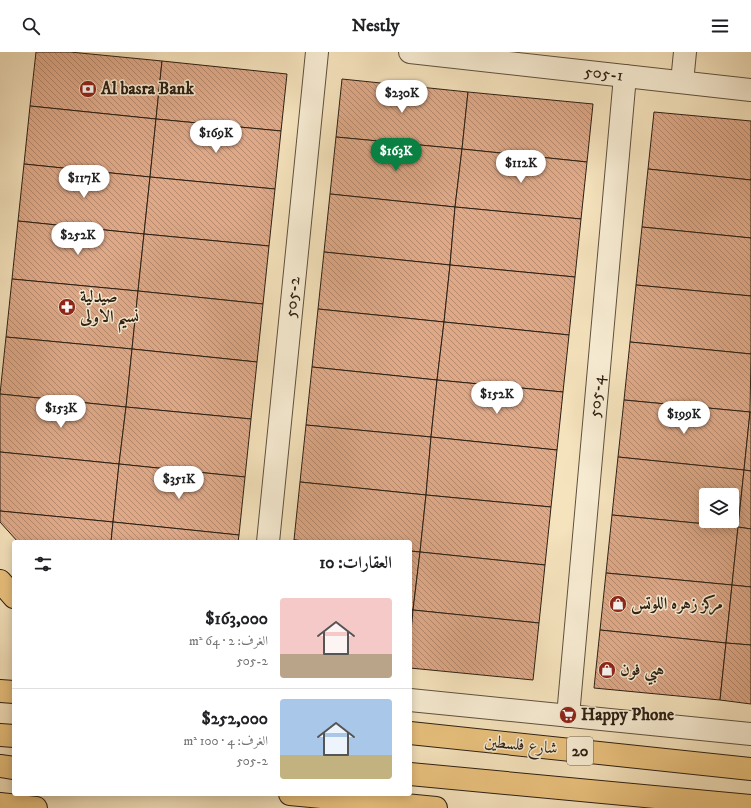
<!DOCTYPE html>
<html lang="ar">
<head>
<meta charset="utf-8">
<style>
	body { margin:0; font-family:"IM FELL DW Pica",Amiri,serif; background:#f6f6f6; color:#202124; direction:rtl; height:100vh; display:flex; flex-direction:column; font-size:15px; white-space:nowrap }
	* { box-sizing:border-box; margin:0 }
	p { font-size:13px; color:#757577 }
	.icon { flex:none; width:22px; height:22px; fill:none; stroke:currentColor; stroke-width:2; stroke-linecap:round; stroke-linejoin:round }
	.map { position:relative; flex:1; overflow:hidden; direction:ltr }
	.drawer { position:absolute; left:12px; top:488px; width:400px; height:256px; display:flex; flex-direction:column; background:#fff; border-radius:4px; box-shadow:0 2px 10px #0003; direction:rtl }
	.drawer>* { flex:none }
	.buttons { position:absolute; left:699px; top:436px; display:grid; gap:8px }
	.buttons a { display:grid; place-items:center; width:40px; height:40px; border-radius:4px; background:#fff; box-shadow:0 2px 10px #0003; font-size:20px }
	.price { position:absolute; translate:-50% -34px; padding:0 9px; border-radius:14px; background:#fff; color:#222; font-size:13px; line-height:26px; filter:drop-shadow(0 1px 2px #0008) }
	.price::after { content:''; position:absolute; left:50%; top:24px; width:12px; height:9px; margin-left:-6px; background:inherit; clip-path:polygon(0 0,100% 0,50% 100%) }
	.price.selected { background:#0b8043; color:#fff }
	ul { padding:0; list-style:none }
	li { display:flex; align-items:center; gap:12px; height:100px; padding:0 20px }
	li+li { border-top:1px solid #e0e0e0 }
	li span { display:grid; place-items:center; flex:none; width:112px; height:80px; border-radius:4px; color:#555 }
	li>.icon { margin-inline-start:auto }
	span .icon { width:48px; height:48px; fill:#fffc; stroke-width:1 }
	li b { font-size:17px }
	h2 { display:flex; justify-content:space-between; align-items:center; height:48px; padding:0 20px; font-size:17px }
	header { display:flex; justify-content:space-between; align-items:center; height:52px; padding:0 20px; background:#fff; font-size:18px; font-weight:800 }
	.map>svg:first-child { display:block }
</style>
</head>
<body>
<header><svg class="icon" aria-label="menu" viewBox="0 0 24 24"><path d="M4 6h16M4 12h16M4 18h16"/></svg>Nestly<svg class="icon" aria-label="search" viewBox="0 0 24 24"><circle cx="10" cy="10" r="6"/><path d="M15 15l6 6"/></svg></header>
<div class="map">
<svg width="751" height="756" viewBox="0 0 751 756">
	<defs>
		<pattern id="building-back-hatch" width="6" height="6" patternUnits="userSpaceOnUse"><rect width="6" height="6" fill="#dfa988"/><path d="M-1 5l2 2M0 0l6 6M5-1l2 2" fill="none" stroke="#b5896e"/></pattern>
	</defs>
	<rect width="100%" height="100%" fill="#f5e3bd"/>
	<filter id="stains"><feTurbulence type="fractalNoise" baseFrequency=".005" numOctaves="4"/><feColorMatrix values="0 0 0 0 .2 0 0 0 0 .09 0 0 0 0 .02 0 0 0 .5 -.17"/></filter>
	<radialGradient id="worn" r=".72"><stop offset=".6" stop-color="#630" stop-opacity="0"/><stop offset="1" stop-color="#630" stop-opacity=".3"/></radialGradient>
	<!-- building -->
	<g fill="url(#building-back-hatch)" stroke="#2d2014" fill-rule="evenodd">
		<path d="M36,0H70L162,9L156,67L30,54Z"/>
		<path d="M162,9L287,22L281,79L156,67Z"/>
		<path d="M342,27L468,40L462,97L336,85Z"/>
		<path d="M468,40L593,52L587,110L462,97Z"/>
		<path d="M30,54L156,67L150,125L24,112Z"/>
		<path d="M654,60L751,69V128L648,117Z"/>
		<path d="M156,67L281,79L275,137L150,125Z"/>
		<path d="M336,85L462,97L455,155L330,142Z"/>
		<path d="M462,97L587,110L581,167L455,155Z"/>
		<path d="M24,112L150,125L144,182L18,169Z"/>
		<path d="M648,117L751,128V186L642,175Z"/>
		<path d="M150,125L275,137L269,194L144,182Z"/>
		<path d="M330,142L455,155L450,213L324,200Z"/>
		<path d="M455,155L581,167L575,225L450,213Z"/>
		<path d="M18,169L144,182L138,239L12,227Z"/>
		<path d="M642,175L751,186V244L636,233Z"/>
		<path d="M144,182L269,194L263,252L138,239Z"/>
		<path d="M324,200L450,213L444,270L318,257Z"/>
		<path d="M450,213L575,225L569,283L444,270Z"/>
		<path d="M12,227L138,239L132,297L6,285Z"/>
		<path d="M636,233L751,244V302L630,290Z"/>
		<path d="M138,239L263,252L257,310L132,297Z"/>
		<path d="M318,257L444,270L437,328L312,315Z"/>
		<path d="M444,270L569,283L563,340L437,328Z"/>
		<path d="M6,285L132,297L126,355L0,342Z"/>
		<path d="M630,290L751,302L750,360L624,348Z"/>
		<path d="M132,297L257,310L251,367L126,355Z"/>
		<path d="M312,315L437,328L431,385L306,373Z"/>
		<path d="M437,328L563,340L557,398L431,385Z"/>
		<path d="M0,342L126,355L119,412L0,400Z"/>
		<path d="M624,348L750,360L744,418L618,405Z"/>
		<path d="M126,355L251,367L245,425L119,412Z"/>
		<path d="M750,360H751V419L744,418Z"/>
		<path d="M306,373L431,385L426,443L300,430Z"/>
		<path d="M431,385L557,398L551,455L426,443Z"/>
		<path d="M0,400L119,412L113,470L0,459Z"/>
		<path d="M618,405L744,418L738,475L612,463ZM706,443H732V469H706Z"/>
		<path d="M119,412L245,425L239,483L113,470Z"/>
		<path d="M744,418L751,419V477L738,475Z"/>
		<path d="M300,430L426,443L420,500L410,499V490H316L294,488Z"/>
		<path d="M426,443L551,455L545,513L420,500Z"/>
		<path d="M0,459L113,470L111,490H18L0,470Z"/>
		<path d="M612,463L738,475L732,533L606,521Z"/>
		<path d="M113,470L239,483L238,490H111Z"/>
		<path d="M738,475L751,477V535L732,533Z"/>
		<path d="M294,488L316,490H294Z"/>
		<path d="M410,499L420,500L413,558H410Z"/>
		<path d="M420,500L545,513L539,571L413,558Z"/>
		<path d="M606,521L732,533L726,591L600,578Z"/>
		<path d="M732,533L751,535V593L726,591Z"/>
		<path d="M410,558H413L410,592Z"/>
		<path d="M413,558L539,571L533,628L410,616V592Z"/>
		<path d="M600,578L726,591L720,648L594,636Z"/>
		<path d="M726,591L751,593V652L720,648Z"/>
	</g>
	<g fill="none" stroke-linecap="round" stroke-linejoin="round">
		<defs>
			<g id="minor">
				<path id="s1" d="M410,0L751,38"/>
				<path d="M682,30L685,0"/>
				<path id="s2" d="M268,490L317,0"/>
				<path d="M410,648L751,682"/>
				<path id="s3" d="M568,664L625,24"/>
			</g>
			<g id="primary">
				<path d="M0,529L14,545"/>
				<path d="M0,639L14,640"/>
				<path d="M410,681L751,717"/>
				<path d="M0,683L14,684"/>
				<path d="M0,714L14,716"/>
				<path d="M410,722L751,754"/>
				<path d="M290,742L436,756"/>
				<path d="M0,752L36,756"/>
			</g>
		</defs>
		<!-- minor casing -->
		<use href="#minor" stroke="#5f513e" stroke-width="24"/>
		<!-- primary casing -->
		<use href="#primary" stroke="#2d2014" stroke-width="24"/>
		<!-- minor -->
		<use href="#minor" stroke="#f8edd4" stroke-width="22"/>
		<!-- primary -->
		<use href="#primary" stroke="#eac27e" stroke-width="22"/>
	</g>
	<!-- icons -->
	<defs>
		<symbol id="bank-disc" viewBox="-11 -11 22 22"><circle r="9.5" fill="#8f2418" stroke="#f8edd4"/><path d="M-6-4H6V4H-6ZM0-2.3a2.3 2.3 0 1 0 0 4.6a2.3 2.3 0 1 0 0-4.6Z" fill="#fff"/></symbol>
		<symbol id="pharmacy-disc" viewBox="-11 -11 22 22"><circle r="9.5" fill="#8f2418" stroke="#f8edd4"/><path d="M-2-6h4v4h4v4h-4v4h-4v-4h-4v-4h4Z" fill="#fff"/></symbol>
		<symbol id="shop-disc" viewBox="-11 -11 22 22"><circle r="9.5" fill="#8f2418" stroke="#f8edd4"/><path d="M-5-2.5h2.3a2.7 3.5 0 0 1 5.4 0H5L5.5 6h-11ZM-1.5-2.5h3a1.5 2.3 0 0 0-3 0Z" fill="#fff"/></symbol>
		<symbol id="supermarket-disc" viewBox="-11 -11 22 22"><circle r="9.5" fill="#8f2418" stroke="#f8edd4"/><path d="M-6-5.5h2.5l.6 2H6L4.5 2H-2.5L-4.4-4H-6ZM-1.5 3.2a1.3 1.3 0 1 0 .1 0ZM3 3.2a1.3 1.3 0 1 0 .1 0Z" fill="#fff"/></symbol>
	</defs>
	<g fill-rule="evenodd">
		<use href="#bank-disc" x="78" y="27" width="20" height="20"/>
		<use href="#pharmacy-disc" x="57" y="245" width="20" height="20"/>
		<use href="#shop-disc" x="608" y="542" width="20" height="20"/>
		<use href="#shop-disc" x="597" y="608" width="20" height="20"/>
		<use href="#supermarket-disc" x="558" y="653" width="20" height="20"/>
	</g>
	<g text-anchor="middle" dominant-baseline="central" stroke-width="3" stroke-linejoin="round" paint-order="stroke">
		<!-- shield labels -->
		<rect fill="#f8edd4" stroke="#6a5e4e" stroke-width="1" x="567" y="685" width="26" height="28" rx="3"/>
		<g font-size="16" font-weight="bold" fill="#2d2014">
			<text x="580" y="699">20</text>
		</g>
		<!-- street labels -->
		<g font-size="17" fill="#2d2014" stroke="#f8edd4">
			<text stroke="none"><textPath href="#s1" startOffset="195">505-1</textPath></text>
			<text stroke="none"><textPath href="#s2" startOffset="246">505-2</textPath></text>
			<text stroke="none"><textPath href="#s3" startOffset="321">505-4</textPath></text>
			<text transform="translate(521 693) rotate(6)">شارع فلسطين</text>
		</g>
		<!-- poi labels -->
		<g font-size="17" font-weight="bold" fill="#2d2014" stroke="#f8edd4" text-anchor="start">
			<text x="101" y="37">Al basra Bank</text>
			<text x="80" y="245">صيدلية<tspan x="80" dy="20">نسيم الاولى</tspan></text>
			<text x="631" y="552">مركز زهره اللوتس</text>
			<text x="620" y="618">هبي فون</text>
			<text x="581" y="663">Happy Phone</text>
		</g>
	</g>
	<rect width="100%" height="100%" filter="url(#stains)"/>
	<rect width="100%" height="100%" fill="url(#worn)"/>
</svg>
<div class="buttons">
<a><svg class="icon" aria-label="layers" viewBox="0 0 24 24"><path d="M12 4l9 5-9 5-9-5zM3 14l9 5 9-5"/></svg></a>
</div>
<b class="price" style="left:402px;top:62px">$230K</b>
<b class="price" style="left:216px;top:102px">$169K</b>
<b class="price selected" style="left:396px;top:120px">$163K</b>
<b class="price" style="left:521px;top:132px">$112K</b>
<b class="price" style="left:84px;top:147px">$117K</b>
<b class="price" style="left:78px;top:204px">$252K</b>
<b class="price" style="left:497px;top:363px">$152K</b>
<b class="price" style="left:61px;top:377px">$153K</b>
<b class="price" style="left:684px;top:383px">$199K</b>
<b class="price" style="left:179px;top:448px">$351K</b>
<section class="drawer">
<h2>العقارات: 10<svg class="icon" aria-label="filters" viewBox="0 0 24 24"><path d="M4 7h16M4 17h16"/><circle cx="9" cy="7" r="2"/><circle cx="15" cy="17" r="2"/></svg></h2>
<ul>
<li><span style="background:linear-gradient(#f6c9c9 70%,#b9a48a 0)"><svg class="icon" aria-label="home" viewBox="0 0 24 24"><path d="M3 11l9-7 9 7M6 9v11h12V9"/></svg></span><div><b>$163,000</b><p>الغرف: 2 · 64 m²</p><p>505-2</p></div></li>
<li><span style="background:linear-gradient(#a9c7e8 70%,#c2b280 0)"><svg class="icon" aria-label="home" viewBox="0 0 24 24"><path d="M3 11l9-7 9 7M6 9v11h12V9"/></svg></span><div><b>$252,000</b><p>الغرف: 4 · 100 m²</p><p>505-2</p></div></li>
</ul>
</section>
</div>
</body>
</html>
